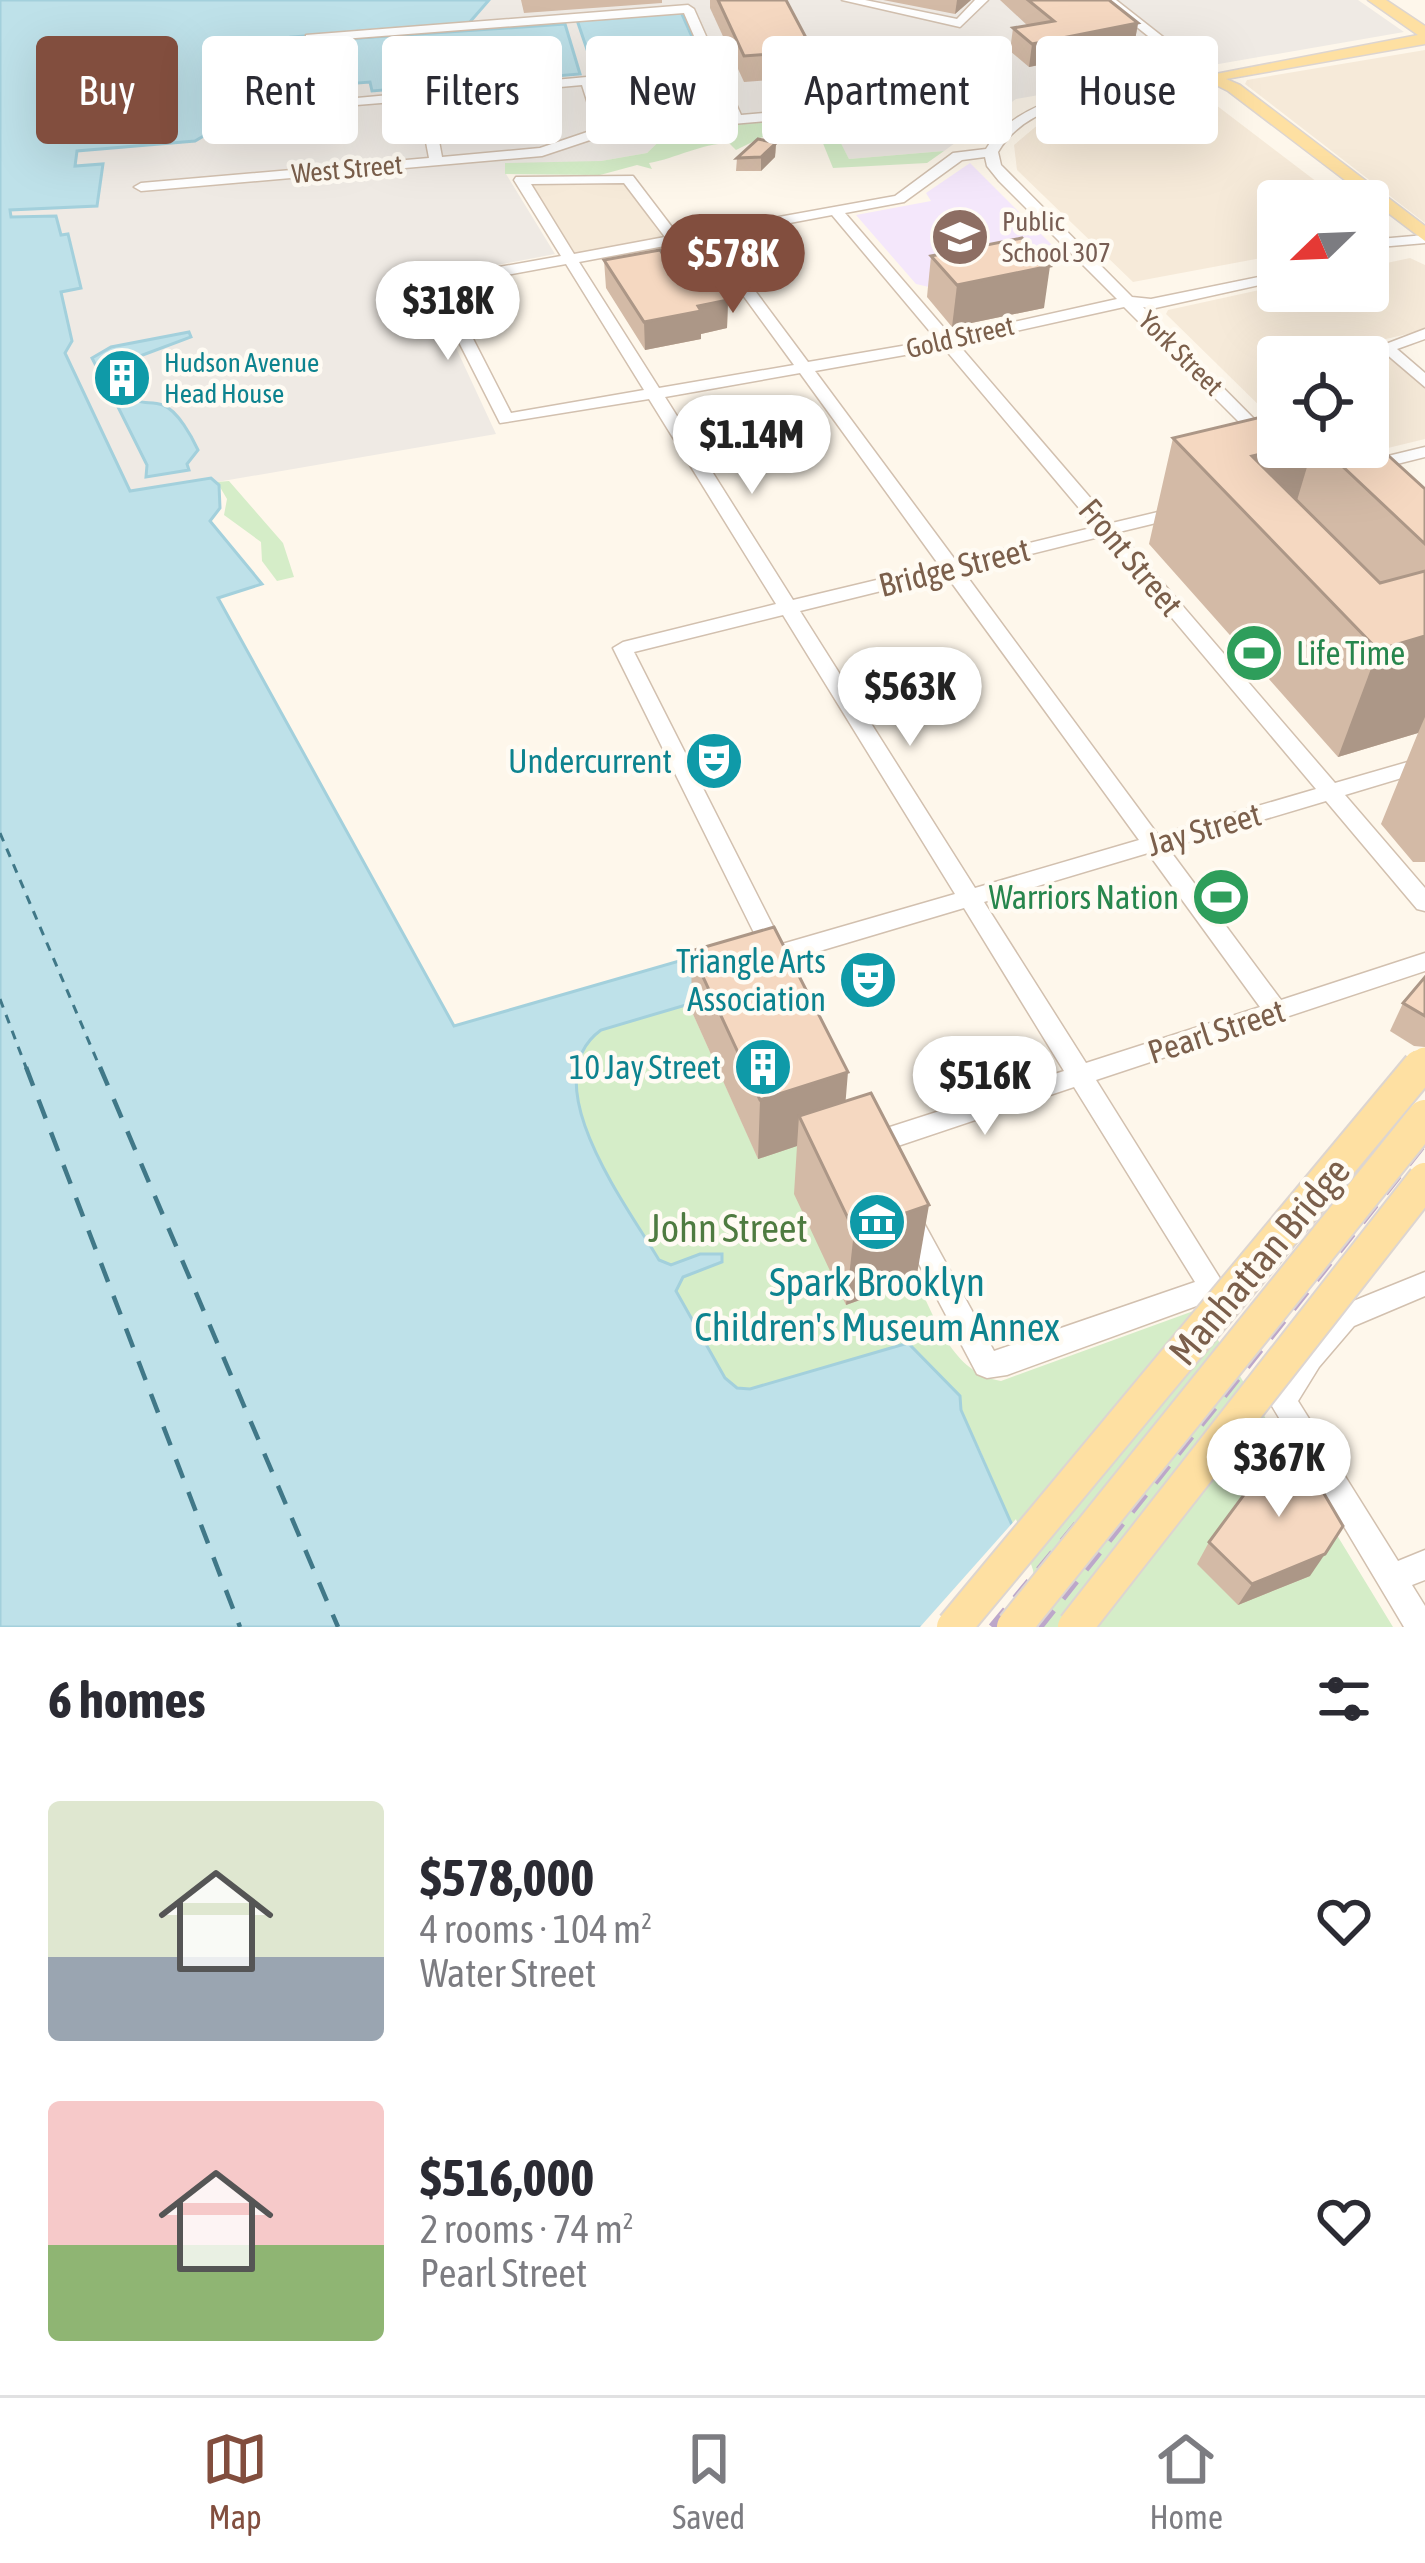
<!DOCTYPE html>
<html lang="en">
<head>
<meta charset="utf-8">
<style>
	body { margin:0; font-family:"Asap Condensed",sans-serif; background:#f7f7f7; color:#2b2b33; height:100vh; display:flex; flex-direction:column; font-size:45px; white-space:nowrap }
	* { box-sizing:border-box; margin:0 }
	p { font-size:39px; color:#7c7c81 }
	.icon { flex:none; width:66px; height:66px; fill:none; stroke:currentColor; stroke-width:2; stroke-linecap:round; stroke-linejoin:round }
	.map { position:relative; height:1627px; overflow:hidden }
	.side { display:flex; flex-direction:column; background:#fff; flex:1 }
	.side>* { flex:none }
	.top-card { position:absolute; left:36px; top:36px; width:1353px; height:108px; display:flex; gap:24px }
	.needle { width:78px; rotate:247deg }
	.fabs { position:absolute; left:1257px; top:180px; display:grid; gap:24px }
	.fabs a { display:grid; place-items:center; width:132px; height:132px; border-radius:12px; background:#fff; box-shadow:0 12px 48px #0002; font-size:60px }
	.price { position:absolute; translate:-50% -102px; padding:0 27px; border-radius:42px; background:#fff; color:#222; font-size:39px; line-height:78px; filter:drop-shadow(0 3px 6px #0008) }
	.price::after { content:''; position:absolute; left:50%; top:72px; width:36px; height:27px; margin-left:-18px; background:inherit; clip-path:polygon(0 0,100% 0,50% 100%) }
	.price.current { background:#824e3e; color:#fff }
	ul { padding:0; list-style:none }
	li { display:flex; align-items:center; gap:36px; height:300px; padding:0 48px }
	li span { display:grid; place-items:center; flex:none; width:336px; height:240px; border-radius:12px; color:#555 }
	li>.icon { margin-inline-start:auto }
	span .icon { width:144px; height:144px; fill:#fffc; stroke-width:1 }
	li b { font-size:51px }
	h2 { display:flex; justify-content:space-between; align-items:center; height:144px; padding:0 48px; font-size:51px }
	.chip { padding:0 42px; border-radius:12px; background:#fff; box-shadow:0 12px 48px #0002; font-size:42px; line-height:108px }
	.chip.current { background:#824e3e; color:#fff }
	.dock { display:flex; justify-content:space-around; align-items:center; height:168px; border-top:3px solid #e1e1e2; background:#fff; font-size:33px; color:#7c7c81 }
	.dock a { display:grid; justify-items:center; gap:6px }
	.dock .current { color:#824e3e }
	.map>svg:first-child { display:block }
</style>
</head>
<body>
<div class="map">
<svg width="1425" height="1627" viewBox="0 0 1425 1627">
	<rect width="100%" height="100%" fill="#fef7eb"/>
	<!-- residential -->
	<g fill="#f6ead9">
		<path d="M1425,50V223L1245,84L1247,80Z"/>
		<path d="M1195,89L1342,201H1278V255L1133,282L1017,170L1014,145L1046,118Z"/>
		<path d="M532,184H625L663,238L575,253Z"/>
		<path d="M1410,258L1425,265V330L1377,341L1425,387V439L1326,463L1368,447V357H1278V424L1166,314L1168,310L1278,286V291H1368V267Z"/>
	</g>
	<!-- industrial -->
	<path fill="#efeae4" d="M489,0H1358L1404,32L1016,99L944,151L849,159L826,116L673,128L647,153L601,161L600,175L506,174L555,254L424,279L496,434L217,482L211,478L130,491L64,353L72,340L61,292L81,287L56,216L11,218L9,210L97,206L102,165L75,166L77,151L195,141L265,100L277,99L300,43L291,44V37L469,23Z"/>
	<!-- education -->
	<path fill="#f4e7fb" d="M970,163L1066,259L929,287L916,284L856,215L931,201L926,193Z"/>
	<!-- green -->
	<g fill="#d5edc8">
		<path d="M827,116L849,159L944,151L927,163L833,168L820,136L775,131L736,150L729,143C700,144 677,158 649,163L652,169L637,165L600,175L505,174V163L601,161L647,153L673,128Z"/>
		<path d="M229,481L283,543L294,577L277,581L262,561L261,542L224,515L227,499L217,482Z"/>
		<path d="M776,978L689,1005L758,1158L842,1131L848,1304L916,1280C936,1319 952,1373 1001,1381L1199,1309L1393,1627H1034L1016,1534L981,1452L961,1410L908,1343L750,1389L737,1388L725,1378C694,1329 575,1134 574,1087C574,1064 582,1043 601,1030Z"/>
	</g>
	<!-- water -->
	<g fill="#bee1e9" stroke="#a3d0dc" stroke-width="3">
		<path d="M0,0H489L469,23L291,37L292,43H300L304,84L265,100L195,141L77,151L75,166L103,164L97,206L10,210L11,217L56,216L61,235L68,234L81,288L61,292L72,341L65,353L130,491L211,478L219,485L220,508L210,521L262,584L218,598L454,1026L693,957L713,997L601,1030C531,1081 628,1207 659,1260L671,1265L700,1254H722V1262L683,1277L676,1291L725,1378L737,1388L750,1389L908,1343L960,1396L961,1410L1016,1534L1034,1627H0Z"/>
		<path d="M681,12L704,64L595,73L577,20Z"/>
		<path d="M565,24L580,74L372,91L370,82L319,86L315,41Z"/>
		<path d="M708,77L721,107L614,117L604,86Z"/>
		<path d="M189,332L191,337L132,359L128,371L110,374L106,385L92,358L111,347Z"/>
		<path d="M128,393C139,407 148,400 163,405C178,411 192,437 198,450L187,464L189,470L146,477L147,465L113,397Z"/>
	</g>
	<!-- pier -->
	<path fill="#fef7eb" d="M1016,1519L1033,1570L1040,1627H920Z"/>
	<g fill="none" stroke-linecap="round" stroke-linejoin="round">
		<!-- ferry-far1 -->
		<g stroke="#407888" stroke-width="3" stroke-dasharray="9 8" stroke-linecap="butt">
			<path d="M0,833L101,1070"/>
			<path d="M0,999L27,1070"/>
		</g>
		<!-- ferry -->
		<g stroke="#407888" stroke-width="4.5" stroke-dasharray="20 15" stroke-linecap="butt">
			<path d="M26,1067L240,1627"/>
			<path d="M100,1067L338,1627"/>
		</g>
		<defs>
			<g id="minor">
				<path d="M842,0H865L957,19L975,0H988L960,27Z"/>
				<path d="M1103,0H1116L1214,77C1199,85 1177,85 1159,88C1105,95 1028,100 998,152L1001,165L1132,297L1151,299L1278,273V281L1151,309L1143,307L1274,439L1272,443H1260L1124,307L958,344L1112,523L1183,506L1189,507V515L1119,532L1335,783L1425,757V771L1345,795L1425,888V911L1417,909L1326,801L1168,848L1281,1000L1425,953V971L1096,1080L1226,1288L1222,1297L1213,1300L1007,1375L987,1378L977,1374L901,1230L897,1222L901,1214L910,1211L919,1214L994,1351L1195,1282L1074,1087L871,1155L862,1152L859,1144L862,1136L1064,1071L964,908L776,964L768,961L613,648L623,642L776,604L649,399L500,423L429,283L437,278L561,256L514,180L516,177L633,176L678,235L895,196L953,153L986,149C1023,87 1132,84 1197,75ZM985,157L987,166L999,181L1117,299L951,336L845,213L904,202L962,160ZM624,183L665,237L574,254L531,184ZM832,215L937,340L808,362L715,237ZM702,239L794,365L659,388L579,262ZM566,264L644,390L511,413L446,286ZM944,348L1095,527L956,561L815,371ZM800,373L939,565L793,600L665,397ZM1103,536L1316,789L1158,835L963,571ZM946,575L1139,840L975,888L800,611ZM783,615L955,894L782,944L634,652ZM1148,853L1260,1007L1086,1063L984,902Z"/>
				<path d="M688,5L694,9L741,115L838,107L845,111L838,115L605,135L542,156L141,191L134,187L141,183L429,158L418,100L270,112V106L306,83V35ZM684,13L707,66L291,104L318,84L316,41ZM710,73L729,116L608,127L594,84ZM582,85L596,129L540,148L442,157L431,99Z"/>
				<path d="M1425,235V243L1368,248V240Z"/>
				<path d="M1425,329V339L1397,349L1425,373V387L1378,347Z"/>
				<path d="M1425,447V457L1365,472L1356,467L1359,463Z"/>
				<path d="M1425,1272V1296L1354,1326L1319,1367L1298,1401L1398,1561L1425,1550V1580L1412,1585L1425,1606V1627H1404L1269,1401L1299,1349L1336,1308Z"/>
			</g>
			<path id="major" d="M1368,0H1386L1425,26V44L1226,79L1240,85L1425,226V241L1228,91L1200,77L1418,35Z"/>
		</defs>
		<!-- minor casing -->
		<use href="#minor" stroke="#d2c0af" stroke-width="3"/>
		<!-- major casing -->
		<use href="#major" stroke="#ddd5d0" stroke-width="3"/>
		<!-- minor -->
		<use href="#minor" fill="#fff" fill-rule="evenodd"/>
		<!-- major -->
		<use href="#major" fill="#fee0a2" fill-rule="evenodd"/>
		<!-- rail -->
		<g stroke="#bca7ca" stroke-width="8" stroke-dasharray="22 15" stroke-linecap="butt">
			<path d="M969,1627L1425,1075"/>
			<path d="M992,1627L1084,1516"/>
			<path d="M1039,1627L1425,1142"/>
		</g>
		<defs>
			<path id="major-bridge-far1" d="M1417,1070L1425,1061"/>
			<g id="major-bridge">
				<path d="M954,1627L1420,1067"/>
				<path d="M1014,1627L1425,1117"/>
				<path d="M1075,1627L1425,1180"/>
			</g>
		</defs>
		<!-- major-bridge-far1 casing -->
		<use href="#major-bridge-far1" stroke="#ddd5d0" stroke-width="30" stroke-linecap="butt"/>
		<!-- major-bridge casing -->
		<use href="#major-bridge" stroke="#ddd5d0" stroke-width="38" stroke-linecap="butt"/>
		<!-- major-bridge-far1 -->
		<use href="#major-bridge-far1" stroke="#fee0a2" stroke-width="27"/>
		<!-- major-bridge -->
		<use href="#major-bridge" stroke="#fee0a2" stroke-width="34"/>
	</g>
	<!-- wall -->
	<g fill="#d3baa6">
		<path d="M521,0H662V3L524,13Z"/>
		<path d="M710,0H786L813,51L812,77L744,82L710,8Z"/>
		<path d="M883,0H971L955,14Z"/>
		<path d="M1000,0H1109L1138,23L1134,46L1029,67L1010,51L1013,28L1028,26Z"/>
		<path d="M776,143L775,157L761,171H736L737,158Z"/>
		<path d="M931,256L1044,308L952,327L927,297Z"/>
		<path d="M604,260L682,281L728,300L727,328L701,334V339L645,350L606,288Z"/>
		<path d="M1173,438L1278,447H1368L1425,489V862H1413L1381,824L1418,733L1338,757L1149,544Z"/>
		<path d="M691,951L846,1101L916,1280L846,1305L794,1194L797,1146L758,1159L692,1012Z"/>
		<path d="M1425,977V1047L1414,1046L1390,1031L1403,1003Z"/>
		<path d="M1209,1542L1310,1576L1238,1605L1197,1564Z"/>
	</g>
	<!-- shaded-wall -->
	<g fill="#ac9787">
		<path d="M957,0H971L955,14Z"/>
		<path d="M1138,23L1134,46L1029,67L1032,44Z"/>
		<path d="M776,143L775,157L761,171V157Z"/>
		<path d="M1050,266L1044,308L952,327L957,285Z"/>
		<path d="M728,300L727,328L701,334V339L645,350L644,322L698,306Z"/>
		<path d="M1290,447H1313L1283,547L1252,456Z"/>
		<path d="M1425,636V717L1418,733L1338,757L1378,650Z"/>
		<path d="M848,1072L843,1132L799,1116L797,1146L758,1159L760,1100Z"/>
		<path d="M929,1205L916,1280L846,1305L854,1231Z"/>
		<path d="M1325,1554L1310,1576L1238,1605L1252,1584Z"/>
	</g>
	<!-- building -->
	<g fill="#f5d8c1" stroke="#ac9787" stroke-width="3">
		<path d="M718,0H786L813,51L744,56Z"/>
		<path d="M1028,0H1109L1138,23L1032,44L1013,28L1054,21Z"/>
		<path d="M758,139L776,143L761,157L737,158Z"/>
		<path d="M1022,238L1050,266L957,285L931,256Z"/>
		<path d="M660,250L682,281L710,276L728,300L698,306L701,311L644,322L604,260Z"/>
		<path d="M1278,413V447H1290L1252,456L1380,583L1425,571V636L1378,650L1173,438Z"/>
		<path d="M1368,437L1425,489V544L1322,447H1368Z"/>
		<path d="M774,927L848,1072L760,1100L691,951Z"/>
		<path d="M1425,977V1016L1403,1003Z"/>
		<path d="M871,1093L929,1205L854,1231L799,1116Z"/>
		<path d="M1289,1434L1343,1526L1325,1554L1252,1584L1209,1542Z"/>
	</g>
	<!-- icons -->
	<defs>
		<symbol id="school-disc" viewBox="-11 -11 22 22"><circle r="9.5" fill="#8d6e63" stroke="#fffbf3"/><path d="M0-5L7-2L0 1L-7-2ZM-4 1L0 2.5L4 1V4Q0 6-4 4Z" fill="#fff"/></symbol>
		<symbol id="building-disc" viewBox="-11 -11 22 22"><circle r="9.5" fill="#0f9aa8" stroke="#fffbf3"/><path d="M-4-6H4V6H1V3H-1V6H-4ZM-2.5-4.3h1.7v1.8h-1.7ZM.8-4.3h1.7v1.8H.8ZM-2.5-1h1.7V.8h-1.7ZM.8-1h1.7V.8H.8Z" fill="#fff"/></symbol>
		<symbol id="stadium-disc" viewBox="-11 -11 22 22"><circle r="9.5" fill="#2e9e5b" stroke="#fffbf3"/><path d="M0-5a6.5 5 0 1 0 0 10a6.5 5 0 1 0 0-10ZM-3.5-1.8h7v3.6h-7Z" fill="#fff"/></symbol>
		<symbol id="theatre-disc" viewBox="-11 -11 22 22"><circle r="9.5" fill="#0f9aa8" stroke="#fffbf3"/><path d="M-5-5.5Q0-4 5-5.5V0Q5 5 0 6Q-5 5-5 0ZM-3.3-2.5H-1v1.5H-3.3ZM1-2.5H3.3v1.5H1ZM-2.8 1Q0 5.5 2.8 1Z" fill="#fff"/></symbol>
		<symbol id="museum-disc" viewBox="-11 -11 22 22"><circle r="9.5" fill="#0f9aa8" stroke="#fffbf3"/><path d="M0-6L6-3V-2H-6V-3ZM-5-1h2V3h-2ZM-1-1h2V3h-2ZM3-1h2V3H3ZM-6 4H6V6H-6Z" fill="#fff"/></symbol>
	</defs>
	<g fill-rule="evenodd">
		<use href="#school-disc" x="927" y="204" width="66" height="66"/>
		<use href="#building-disc" x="89" y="345" width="66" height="66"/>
		<use href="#stadium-disc" x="1221" y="620" width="66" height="66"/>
		<use href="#theatre-disc" x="681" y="728" width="66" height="66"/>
		<use href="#stadium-disc" x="1188" y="864" width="66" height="66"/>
		<use href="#theatre-disc" x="835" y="947" width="66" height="66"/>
		<use href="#building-disc" x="730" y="1034" width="66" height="66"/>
		<use href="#museum-disc" x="844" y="1189" width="66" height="66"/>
	</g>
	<g text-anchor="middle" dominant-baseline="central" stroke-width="9" stroke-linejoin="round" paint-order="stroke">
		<!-- far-street labels -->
		<g font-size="27" fill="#7b5f4b" stroke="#fffbf3">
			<text transform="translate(347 169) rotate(-5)">West Street</text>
			<text transform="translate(960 337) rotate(-13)">Gold Street</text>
			<text transform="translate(1181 353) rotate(45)">York Street</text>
		</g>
		<!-- far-education labels -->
		<g font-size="27" fill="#785e54" stroke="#fffbf3" text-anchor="start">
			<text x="1002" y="221">Public<tspan x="1002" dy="31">School 307</tspan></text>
		</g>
		<!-- far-culture labels -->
		<g font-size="27" fill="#0d838f" stroke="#fffbf3" text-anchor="start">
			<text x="164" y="362">Hudson Avenue<tspan x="164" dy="31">Head House</tspan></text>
		</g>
		<!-- street labels -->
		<g font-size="33" fill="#7b5f4b" stroke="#fffbf3">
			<text transform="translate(1131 557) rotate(50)">Front Street</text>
			<text transform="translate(954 567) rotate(-14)">Bridge Street</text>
			<text transform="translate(1204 829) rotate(-16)">Jay Street</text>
			<text transform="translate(1216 1031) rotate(-18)">Pearl Street</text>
		</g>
		<!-- leisure labels -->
		<g font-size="33" fill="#27864d" stroke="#fffbf3" text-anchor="start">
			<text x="1296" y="653">Life Time</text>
			<text x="1179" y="897" text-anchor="end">Warriors Nation</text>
		</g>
		<!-- culture labels -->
		<g font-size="33" fill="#0d838f" stroke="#fffbf3" text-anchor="end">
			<text x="672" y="761">Undercurrent</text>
			<text x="826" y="961">Triangle Arts<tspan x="826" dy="38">Association</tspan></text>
			<text x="721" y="1067">10 Jay Street</text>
		</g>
		<!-- near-park labels -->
		<g font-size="39" fill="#4e7b40" stroke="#fffbf3">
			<text x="728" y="1228">John Street</text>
		</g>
		<!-- near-street labels -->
		<g font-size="39" fill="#7b5f4b" stroke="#fffbf3">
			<text transform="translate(1259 1261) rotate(-50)">Manhattan Bridge</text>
		</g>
		<!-- near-culture labels -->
		<g font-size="39" fill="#0d838f" stroke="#fffbf3">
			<text x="877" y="1282">Spark Brooklyn<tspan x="877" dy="45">Children's Museum Annex</tspan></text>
		</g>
	</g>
</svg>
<div class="fabs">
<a><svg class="needle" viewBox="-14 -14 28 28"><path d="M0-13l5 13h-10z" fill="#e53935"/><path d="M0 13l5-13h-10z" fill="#7c7c81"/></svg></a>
<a><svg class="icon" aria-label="locate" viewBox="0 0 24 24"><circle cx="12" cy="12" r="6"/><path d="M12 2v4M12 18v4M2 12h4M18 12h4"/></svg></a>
</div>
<b class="price current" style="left:733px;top:316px">$578K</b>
<b class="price" style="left:448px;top:363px">$318K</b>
<b class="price" style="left:752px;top:497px">$1.14M</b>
<b class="price" style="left:910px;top:749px">$563K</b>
<b class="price" style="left:985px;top:1138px">$516K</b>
<b class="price" style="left:1279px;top:1520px">$367K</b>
<div class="top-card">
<a class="chip current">Buy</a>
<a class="chip">Rent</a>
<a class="chip">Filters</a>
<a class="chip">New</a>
<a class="chip">Apartment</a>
<a class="chip">House</a>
</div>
</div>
<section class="side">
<h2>6 homes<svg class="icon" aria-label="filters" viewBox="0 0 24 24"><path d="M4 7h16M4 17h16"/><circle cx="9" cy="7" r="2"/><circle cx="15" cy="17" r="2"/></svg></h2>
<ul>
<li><span style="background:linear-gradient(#dfe7d0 65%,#9aa5b1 0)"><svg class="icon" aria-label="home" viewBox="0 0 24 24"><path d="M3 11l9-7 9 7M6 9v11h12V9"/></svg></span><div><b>$578,000</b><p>4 rooms · 104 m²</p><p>Water Street</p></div><svg class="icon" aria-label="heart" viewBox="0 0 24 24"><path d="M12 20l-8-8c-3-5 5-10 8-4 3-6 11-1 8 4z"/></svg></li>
<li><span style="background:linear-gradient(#f6c9c9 60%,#8fb573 0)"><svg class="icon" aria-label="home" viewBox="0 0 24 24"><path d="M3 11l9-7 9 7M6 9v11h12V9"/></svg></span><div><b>$516,000</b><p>2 rooms · 74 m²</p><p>Pearl Street</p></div><svg class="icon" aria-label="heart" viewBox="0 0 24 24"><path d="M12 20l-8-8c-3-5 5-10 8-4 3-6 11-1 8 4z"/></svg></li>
</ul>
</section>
<nav class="dock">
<a class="current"><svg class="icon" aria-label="map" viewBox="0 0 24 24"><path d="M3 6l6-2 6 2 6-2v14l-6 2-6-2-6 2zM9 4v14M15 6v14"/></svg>Map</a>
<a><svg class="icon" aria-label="saved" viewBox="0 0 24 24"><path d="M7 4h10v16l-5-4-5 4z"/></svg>Saved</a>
<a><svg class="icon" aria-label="home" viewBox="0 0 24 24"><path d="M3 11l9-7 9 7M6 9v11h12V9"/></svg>Home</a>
</nav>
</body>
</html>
